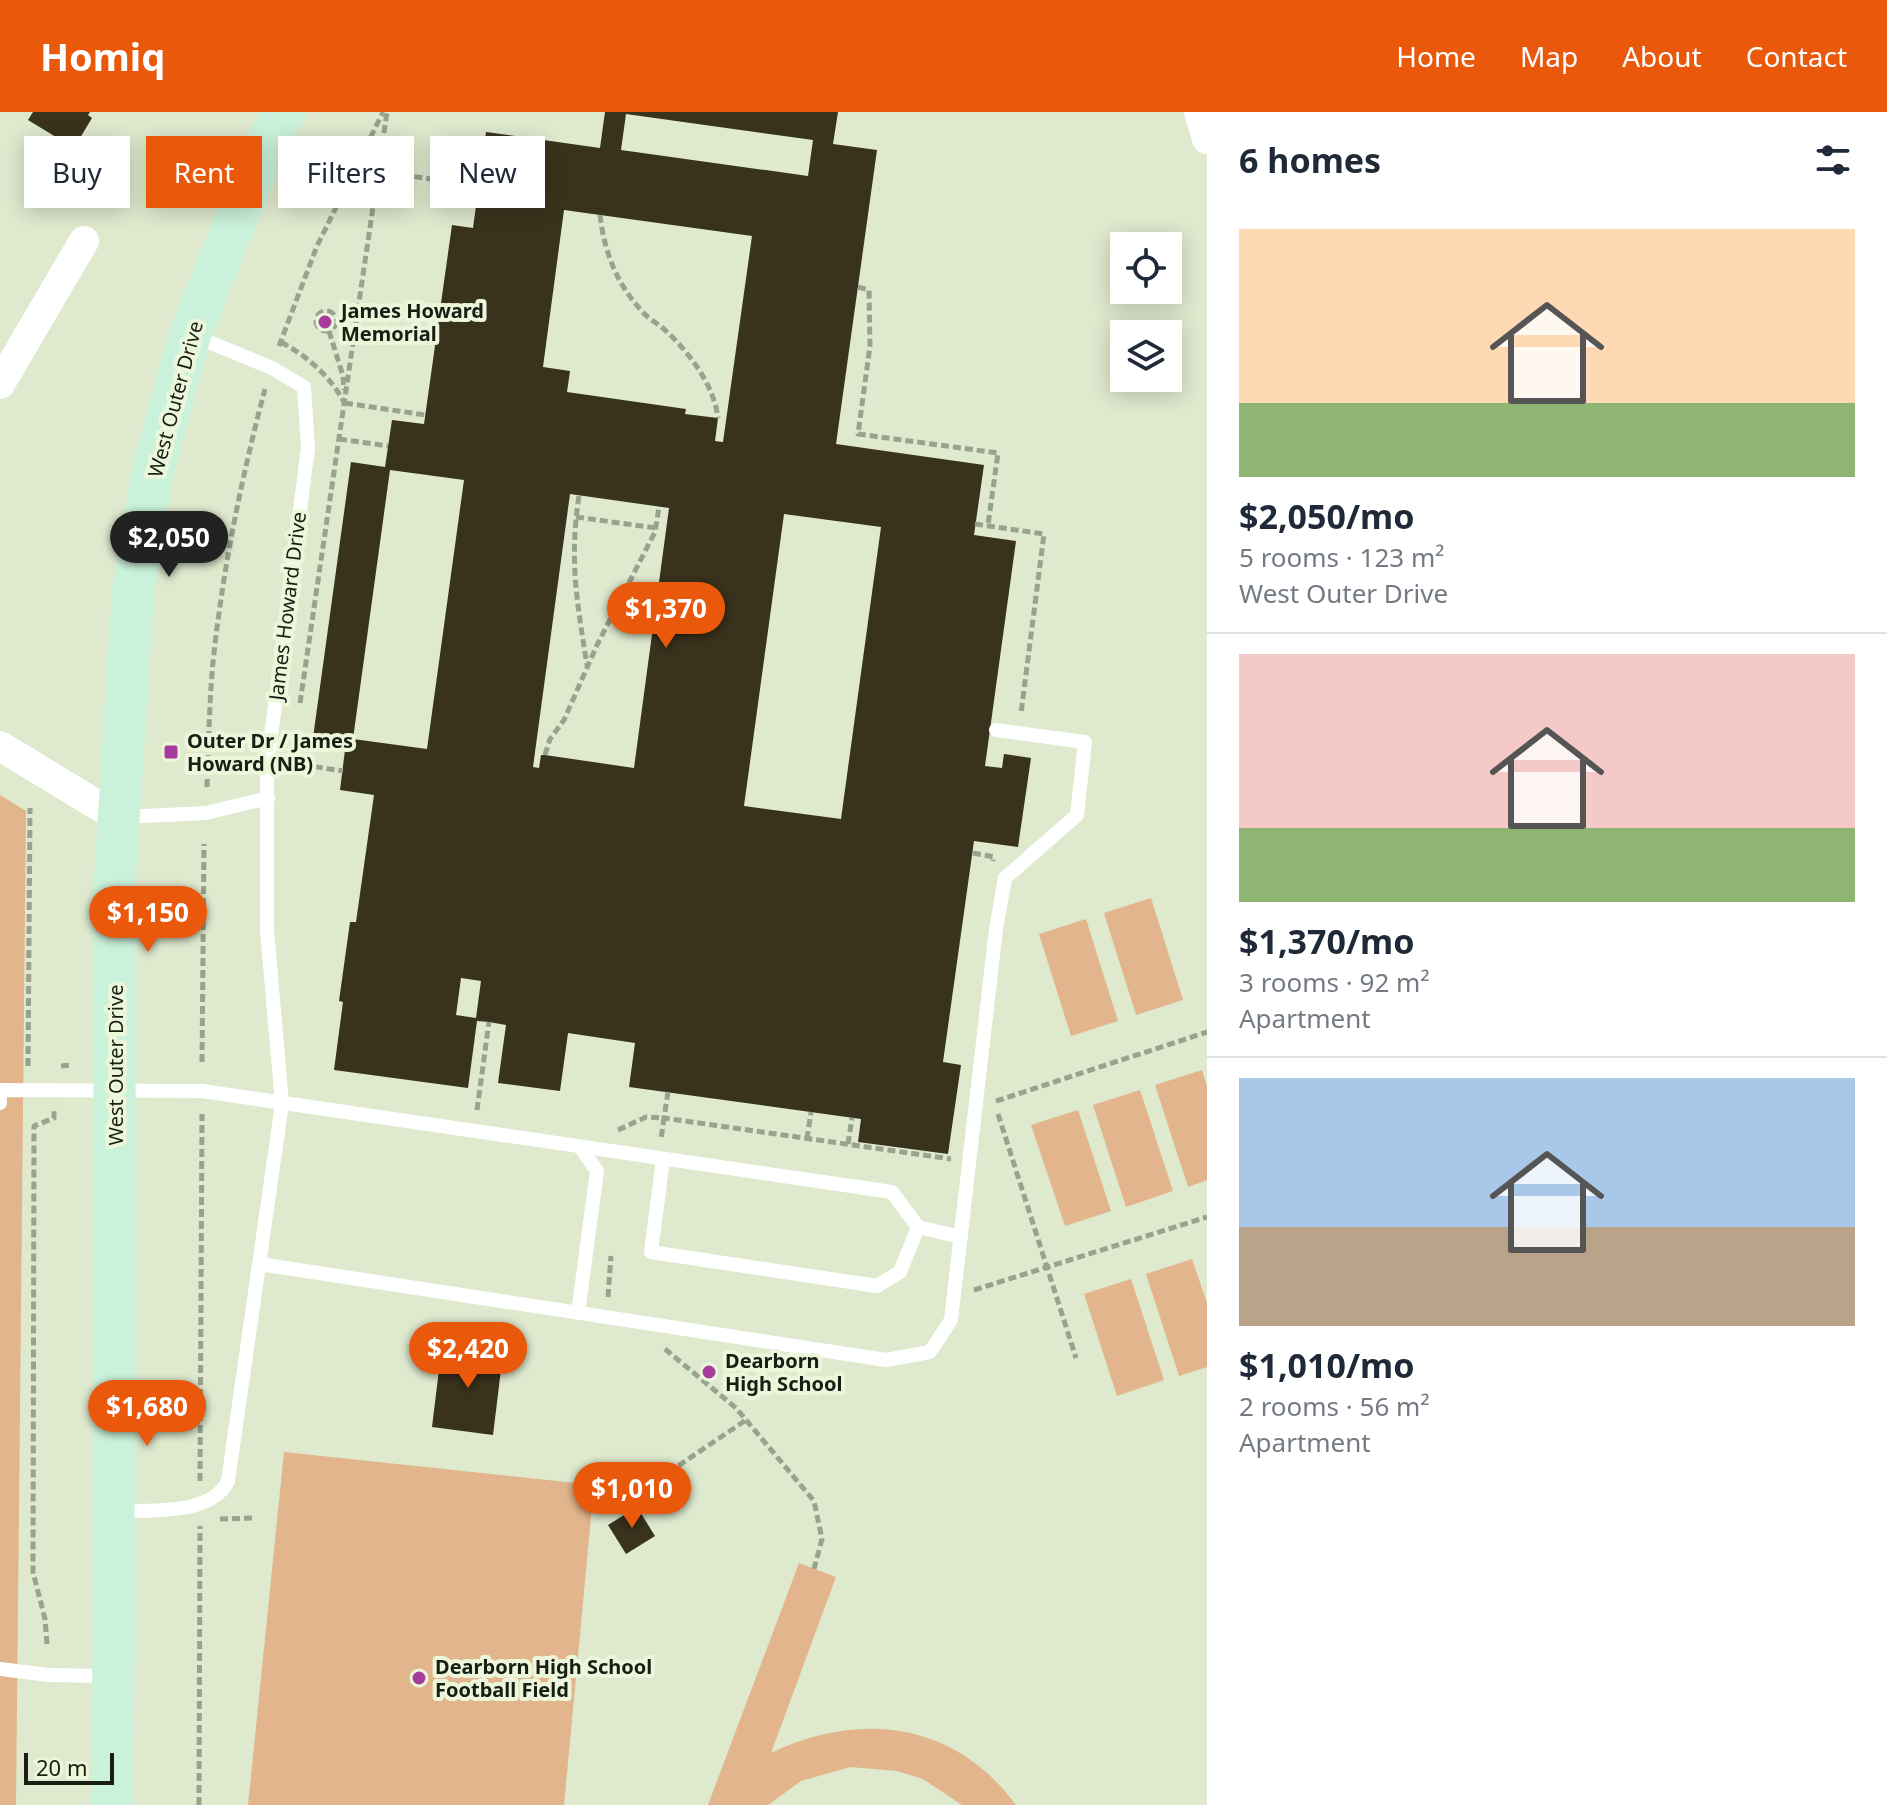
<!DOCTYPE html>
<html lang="en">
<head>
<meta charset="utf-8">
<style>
	body { margin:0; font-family:"Noto Sans",sans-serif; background:#f2f2f3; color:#1f2937; height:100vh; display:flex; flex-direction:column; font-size:30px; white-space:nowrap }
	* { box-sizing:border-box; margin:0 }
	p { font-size:26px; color:#747a83 }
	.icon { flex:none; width:44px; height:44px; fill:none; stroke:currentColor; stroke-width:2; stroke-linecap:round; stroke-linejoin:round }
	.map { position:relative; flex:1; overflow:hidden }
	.panel { display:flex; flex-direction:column; background:#fff; width:680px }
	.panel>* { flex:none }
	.guide { position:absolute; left:24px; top:24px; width:760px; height:72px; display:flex; gap:16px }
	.buttons { position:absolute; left:1110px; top:120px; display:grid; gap:16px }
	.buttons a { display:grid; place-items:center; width:72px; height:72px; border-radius:0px; background:#fff; box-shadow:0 4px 20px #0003; font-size:40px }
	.scale { position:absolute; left:24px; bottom:20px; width:90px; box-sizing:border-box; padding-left:8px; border:4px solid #191d13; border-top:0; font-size:22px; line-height:28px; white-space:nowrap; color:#191d13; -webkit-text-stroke:6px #ebf6db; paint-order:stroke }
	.price { position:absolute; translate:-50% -68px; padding:0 18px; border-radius:28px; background:#ea580c; color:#fff; font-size:26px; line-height:52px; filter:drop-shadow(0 2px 4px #0008) }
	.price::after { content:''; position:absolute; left:50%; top:48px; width:24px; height:18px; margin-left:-12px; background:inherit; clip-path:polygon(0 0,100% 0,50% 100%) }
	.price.current { background:#222; color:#fff }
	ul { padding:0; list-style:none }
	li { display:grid; align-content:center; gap:16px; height:424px; padding:0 32px }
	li+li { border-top:2px solid #e0e1e3 }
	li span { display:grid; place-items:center; height:248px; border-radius:0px; color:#555 }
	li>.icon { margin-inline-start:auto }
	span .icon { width:144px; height:144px; fill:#fffc; stroke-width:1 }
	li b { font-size:34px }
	h2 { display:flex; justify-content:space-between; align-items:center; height:96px; padding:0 32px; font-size:34px }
	.chip { padding:0 28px; border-radius:0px; background:#fff; box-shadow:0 4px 20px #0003; font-size:28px; line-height:72px }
	.chip.current { background:#ea580c; color:#fff }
	header { display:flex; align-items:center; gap:48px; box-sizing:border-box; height:112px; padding:0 40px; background:#ea580c; color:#fff }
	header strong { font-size:38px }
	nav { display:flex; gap:44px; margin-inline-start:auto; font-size:28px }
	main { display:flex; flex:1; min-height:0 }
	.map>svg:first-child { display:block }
</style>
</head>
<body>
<header>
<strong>Homiq</strong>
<nav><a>Home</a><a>Map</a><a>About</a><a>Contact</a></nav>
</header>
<main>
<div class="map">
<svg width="1207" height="1693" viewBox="0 0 1207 1693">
	<rect width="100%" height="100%" fill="#dee9ce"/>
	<!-- green -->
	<g fill="#e2b58c">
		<path d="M0,683L26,699L16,1693H0Z"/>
		<path d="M1151,786L1183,888L1136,903L1104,801Z"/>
		<path d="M1086,807L1118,909L1071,924L1039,822Z"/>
		<path d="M1202,958L1207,974V1068L1188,1075L1155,973Z"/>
		<path d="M1140,978L1173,1079L1126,1095L1093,993Z"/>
		<path d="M1078,998L1111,1099L1065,1114L1031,1013Z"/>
		<path d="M1192,1147L1207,1191V1255L1179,1264L1146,1162Z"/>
		<path d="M1131,1167L1164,1268L1117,1284L1084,1182Z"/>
		<path d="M284,1340L594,1373L564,1693H248Z"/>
		<path d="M799,1451L836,1465L771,1641C859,1599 954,1609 1016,1693H962L923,1667L897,1659L850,1655L801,1669L768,1693H708Z"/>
	</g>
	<!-- building -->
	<g fill="#39321c" fill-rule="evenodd">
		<path d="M33,0H90L88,3L92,6L74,36L28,8Z"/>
		<path d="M605,0H838L833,32L877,38L836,332L984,353L974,423L1016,429L985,654L1002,656L1004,642L1031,646L1018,735L974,729L943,950L961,953L948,1042L858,1030L861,1007L629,975L635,931L568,921L560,979L498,971L506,913L489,910L477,909L468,976L334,958L343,890L339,889L350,810H356L374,683L340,678L345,638L312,633L351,350L385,355L392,308L424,312L452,113L473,116L486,20L600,36ZM626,2L813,28L808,64L621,38ZM564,98L752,124L723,330L715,329L718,306L685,302L686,297L567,280L570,259L543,255ZM390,358L464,368L427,637L353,627ZM570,382L669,396L634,656L545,643H541L539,656L533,655ZM784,402L881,415L841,707L744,694ZM461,866L481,869L476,906L456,903Z"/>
		<path d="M442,1233L503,1241L493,1323L432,1315Z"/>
		<path d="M637,1395L655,1424L626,1442L608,1413Z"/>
	</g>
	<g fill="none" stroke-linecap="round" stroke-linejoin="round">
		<!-- path -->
		<g stroke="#99a28d" stroke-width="5" stroke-dasharray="8 4" stroke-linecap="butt">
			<path d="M355,56L479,74"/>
			<path d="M600,103C604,138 616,171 641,198C647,206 657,211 665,218C689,240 714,273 718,306"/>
			<path d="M858,175L869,178L870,234L858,322L998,341L988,413"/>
			<circle cx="326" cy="209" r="10"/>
			<path d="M329,219L343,264L344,278"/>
			<path d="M281,230C308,245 329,263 344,290"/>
			<path d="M279,234L317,134L383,0"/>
			<path d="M345,291L425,303"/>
			<path d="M339,327L388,334"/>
			<path d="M579,384C569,448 577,490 587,553"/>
			<path d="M576,405L656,416"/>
			<path d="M975,412L1044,422L1021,601"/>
			<path d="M300,591L387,0"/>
			<path d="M545,643L550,627L564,608L597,533L655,420L659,395"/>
			<path d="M291,651L343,659"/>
			<path d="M207,675C209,630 209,585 214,541C224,451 242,364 265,277"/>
			<path d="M973,741L994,745L993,749"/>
			<path d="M202,950L204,732"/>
			<path d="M28,954L30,696"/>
			<path d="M61,954L73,953"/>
			<path d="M668,980L664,1006L951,1047"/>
			<path d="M996,989L1207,920"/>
			<path d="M477,998L489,910"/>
			<path d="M998,1002L1076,1246"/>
			<path d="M618,1018L646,1005L664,1006L661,1027"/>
			<path d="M807,1027L811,1000"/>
			<path d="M848,1032L852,1006"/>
			<path d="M974,1178L1207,1105"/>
			<path d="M608,1185L611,1144"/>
			<path d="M665,1237L736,1296L814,1389L822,1427L814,1457"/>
			<path d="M200,1369L202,1002"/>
			<path d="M619,1394L746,1308"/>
			<path d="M220,1407L253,1406"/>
			<path d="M47,1532L45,1507L33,1460L34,1014L54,1006V996"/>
			<path d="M199,1693L200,1414"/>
		</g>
		<!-- lane -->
		<g stroke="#fff" stroke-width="14">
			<path d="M122,705L206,701L268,686"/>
			<path d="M0,991V978L202,979L892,1080L918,1115L961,1125"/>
			<path d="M663,1048L651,1140L877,1174L900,1160L918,1115"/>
			<path d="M260,1152L886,1248L930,1240L951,1208L996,817L1005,766L1077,703L1085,630L996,618"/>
			<path d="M578,1201L597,1059L581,1036"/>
			<path d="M118,1400C151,1397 211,1404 228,1369L282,992L267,818V655L308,336L304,275L272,256L194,224"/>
			<path d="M0,1557L48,1563L111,1564"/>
		</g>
		<!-- street -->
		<g stroke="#fff" stroke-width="30">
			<path d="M1199,0L1207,27"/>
			<path d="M0,272L84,129"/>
			<path d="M0,634L117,705"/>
		</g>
		<!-- secondary -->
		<path stroke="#caf1da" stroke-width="42" d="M113,1693L115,766L133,480L153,358L190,223L267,30L285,0"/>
	</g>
	<!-- markers -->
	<g fill="#a83c9c" stroke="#ebf6db" stroke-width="3">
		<circle cx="325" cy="210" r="8"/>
		<rect x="163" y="632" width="16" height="16" rx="4"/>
		<circle cx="709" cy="1260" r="8"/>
		<circle cx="419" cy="1566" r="8"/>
	</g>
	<g text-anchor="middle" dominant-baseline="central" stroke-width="8" stroke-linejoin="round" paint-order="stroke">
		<!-- poi labels -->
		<g font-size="20" font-weight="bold" fill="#191d13" stroke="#ebf6db" text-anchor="start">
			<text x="341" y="198">James Howard<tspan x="341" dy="23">Memorial</tspan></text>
			<text x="187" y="628">Outer Dr / James<tspan x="187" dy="23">Howard (NB)</tspan></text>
			<text x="725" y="1248">Dearborn<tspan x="725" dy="23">High School</tspan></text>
			<text x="435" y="1554">Dearborn High School<tspan x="435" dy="23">Football Field</tspan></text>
		</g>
		<!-- street labels -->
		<g font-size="20" fill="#191d13" stroke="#ebf6db">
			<text transform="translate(175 287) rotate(-75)">West Outer Drive</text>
			<text transform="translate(287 494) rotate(-83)">James Howard Drive</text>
			<text transform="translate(115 953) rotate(-90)">West Outer Drive</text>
		</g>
	</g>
</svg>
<div class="buttons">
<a><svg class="icon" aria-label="locate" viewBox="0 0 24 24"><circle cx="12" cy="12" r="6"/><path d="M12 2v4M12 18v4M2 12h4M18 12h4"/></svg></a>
<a><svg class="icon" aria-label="layers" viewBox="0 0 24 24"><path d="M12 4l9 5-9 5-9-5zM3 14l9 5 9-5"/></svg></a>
</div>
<div class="scale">20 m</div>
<b class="price current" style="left:169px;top:467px">$2,050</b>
<b class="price" style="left:666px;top:538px">$1,370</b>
<b class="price" style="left:148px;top:842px">$1,150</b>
<b class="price" style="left:468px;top:1278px">$2,420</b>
<b class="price" style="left:147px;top:1336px">$1,680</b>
<b class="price" style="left:632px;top:1418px">$1,010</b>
<div class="guide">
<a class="chip">Buy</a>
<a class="chip current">Rent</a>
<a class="chip">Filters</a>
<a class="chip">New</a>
</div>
</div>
<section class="panel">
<h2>6 homes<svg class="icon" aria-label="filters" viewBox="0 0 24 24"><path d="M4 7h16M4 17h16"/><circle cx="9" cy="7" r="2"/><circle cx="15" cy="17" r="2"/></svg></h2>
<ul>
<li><span style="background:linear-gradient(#ffd9b3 70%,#8fb573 0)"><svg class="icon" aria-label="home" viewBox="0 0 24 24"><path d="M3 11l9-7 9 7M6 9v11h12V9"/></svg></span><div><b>$2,050/mo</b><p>5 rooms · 123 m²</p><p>West Outer Drive</p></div></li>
<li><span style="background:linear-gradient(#f6c9c9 70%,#8fb573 0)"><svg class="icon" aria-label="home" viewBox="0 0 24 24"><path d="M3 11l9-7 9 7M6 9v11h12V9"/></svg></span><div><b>$1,370/mo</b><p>3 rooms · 92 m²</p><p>Apartment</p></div></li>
<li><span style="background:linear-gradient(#a9c7e8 60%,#b9a48a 0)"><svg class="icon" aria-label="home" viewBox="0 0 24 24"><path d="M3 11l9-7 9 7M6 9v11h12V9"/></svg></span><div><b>$1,010/mo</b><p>2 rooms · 56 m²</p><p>Apartment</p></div></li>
</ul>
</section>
</main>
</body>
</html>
